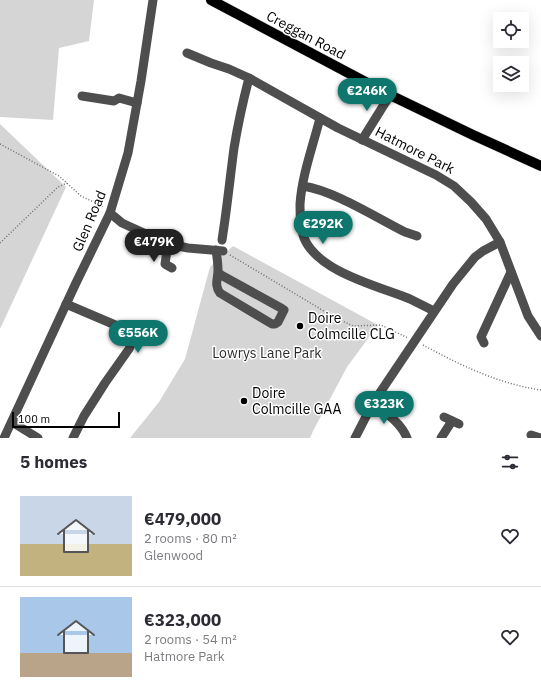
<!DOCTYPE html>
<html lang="en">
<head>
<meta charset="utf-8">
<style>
	body { margin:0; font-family:"IBM Plex Sans",sans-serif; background:#f2f2f3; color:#2b2b33; height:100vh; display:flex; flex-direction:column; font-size:15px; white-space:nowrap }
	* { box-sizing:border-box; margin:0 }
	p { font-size:13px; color:#7c7c81 }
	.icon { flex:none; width:22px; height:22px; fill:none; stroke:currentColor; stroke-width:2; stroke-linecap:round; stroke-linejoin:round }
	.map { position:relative; height:438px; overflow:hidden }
	.panel { display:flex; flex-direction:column; background:#fff; flex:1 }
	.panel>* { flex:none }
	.tools { position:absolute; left:493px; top:12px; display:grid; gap:8px }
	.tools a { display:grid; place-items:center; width:36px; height:36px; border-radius:0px; background:#fff; box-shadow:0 4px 16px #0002; font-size:20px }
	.scale { position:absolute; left:12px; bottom:10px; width:108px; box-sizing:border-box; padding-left:4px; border:2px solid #000; border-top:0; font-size:11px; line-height:14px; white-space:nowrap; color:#000; -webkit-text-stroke:3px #fff; paint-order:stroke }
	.price { position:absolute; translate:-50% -34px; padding:0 9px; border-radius:14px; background:#0f766e; color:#fff; font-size:13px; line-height:26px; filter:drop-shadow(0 1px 2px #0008) }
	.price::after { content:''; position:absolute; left:50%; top:24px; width:12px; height:9px; margin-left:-6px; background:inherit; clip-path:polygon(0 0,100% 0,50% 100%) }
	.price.current { background:#222; color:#fff }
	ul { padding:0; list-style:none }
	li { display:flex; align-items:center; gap:12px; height:100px; padding:0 20px }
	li+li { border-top:1px solid #e1e1e2 }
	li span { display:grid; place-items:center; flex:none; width:112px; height:80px; border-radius:0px; color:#555 }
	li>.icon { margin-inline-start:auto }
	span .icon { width:48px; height:48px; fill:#fffc; stroke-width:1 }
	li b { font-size:17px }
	h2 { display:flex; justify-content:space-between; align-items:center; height:48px; padding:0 20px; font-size:17px }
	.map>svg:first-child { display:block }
</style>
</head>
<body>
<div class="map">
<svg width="541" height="438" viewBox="0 0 541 438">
	<rect width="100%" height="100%" fill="#fff"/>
	<!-- green -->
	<g fill="#d5d5d5">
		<path d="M0,0H94L89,41L59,48L53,120L0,117Z"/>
		<path d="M0,124L66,187L0,329Z"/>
		<path d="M233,246L378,325L347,367L313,431L310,438H130L159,402L185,359L210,267Z"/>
	</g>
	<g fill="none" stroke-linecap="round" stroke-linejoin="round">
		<defs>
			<path id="major" d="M211,0L390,95L473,135L541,166"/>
		</defs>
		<!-- major casing -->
		<use href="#major" stroke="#dbdbdb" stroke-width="11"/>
		<!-- path -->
		<g stroke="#707070" stroke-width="1.5" stroke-dasharray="1 2" stroke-linecap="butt">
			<path d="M0,144L59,176L81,196L104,207"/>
			<path d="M0,243L58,187L67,183"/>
			<path d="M230,255L334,317L353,326L381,325L408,338"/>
			<path d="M423,345C460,365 499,384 541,390"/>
		</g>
		<!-- minor -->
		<g stroke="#4e4e4e" stroke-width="9">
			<path d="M187,53L211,63L229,69L249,78L338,128L436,175L454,186L471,202L486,219L500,242L528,316L541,336"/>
			<path d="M82,96L114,101L119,98L137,103"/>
			<path d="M320,118C313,146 302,175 300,204C300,215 300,228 304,238C318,272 378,286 410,299C418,303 426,307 434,311"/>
			<path d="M362,140L390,95"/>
			<path d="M303,186C335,191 375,217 405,232L417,236"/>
			<path d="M110,213L122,223L168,244L188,248L223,251"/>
			<path d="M222,240C227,209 230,178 234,148C238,124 243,101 249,78"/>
			<path d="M168,244L165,264L172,268"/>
			<path d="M216,250C217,257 218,263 218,270C218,279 214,285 220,293L272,324H275L278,322L284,310L281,308L221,275L218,272"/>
			<path d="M66,304L127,330L131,335L132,342L129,349L105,383L84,416L73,438"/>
			<path d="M484,343L481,337L511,272"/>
			<path d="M373,403C386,413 401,423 407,438"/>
			<path d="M444,417L459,424"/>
			<path d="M12,422L38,438"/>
			<path d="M531,435L540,438"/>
			<path d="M4,438L75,285L110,213L128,153L141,81L153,0"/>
			<path d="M355,438L373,403L453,284L475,257L483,251L500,242"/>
			<path d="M441,438L452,421"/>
		</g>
		<!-- major -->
		<use href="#major" stroke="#000" stroke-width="10"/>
	</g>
	<!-- markers -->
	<g fill="#000" stroke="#fff" stroke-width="1.5">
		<circle cx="300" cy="326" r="4"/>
		<circle cx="244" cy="401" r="4"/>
	</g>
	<g text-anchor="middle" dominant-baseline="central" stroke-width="3" stroke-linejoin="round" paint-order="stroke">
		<!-- street labels -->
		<g font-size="14" fill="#000" stroke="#fff">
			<text transform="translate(306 35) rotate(28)">Creggan Road</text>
			<text transform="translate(415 150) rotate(27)">Hatmore Park</text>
			<text transform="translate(89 221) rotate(-67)">Glen Road</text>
		</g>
		<!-- poi labels -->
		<g font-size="14" fill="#000" stroke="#fff" text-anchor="start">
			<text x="308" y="318">Doire<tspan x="308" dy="16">Colmcille CLG</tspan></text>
			<text x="252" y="393">Doire<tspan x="252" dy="16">Colmcille GAA</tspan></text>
		</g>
		<!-- park labels -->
		<g font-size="14" fill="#2c2c2c" stroke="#fff">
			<text x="267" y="353">Lowrys Lane Park</text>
		</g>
	</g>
</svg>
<div class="tools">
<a><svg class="icon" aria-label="locate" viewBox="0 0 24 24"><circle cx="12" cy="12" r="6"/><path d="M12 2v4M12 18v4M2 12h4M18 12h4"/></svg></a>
<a><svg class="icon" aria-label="layers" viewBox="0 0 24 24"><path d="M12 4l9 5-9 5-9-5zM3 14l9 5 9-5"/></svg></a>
</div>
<div class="scale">100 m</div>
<b class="price" style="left:367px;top:112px">€246K</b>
<b class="price" style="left:323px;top:245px">€292K</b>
<b class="price current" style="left:154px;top:263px">€479K</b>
<b class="price" style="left:138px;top:354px">€556K</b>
<b class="price" style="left:384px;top:425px">€323K</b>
</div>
<section class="panel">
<h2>5 homes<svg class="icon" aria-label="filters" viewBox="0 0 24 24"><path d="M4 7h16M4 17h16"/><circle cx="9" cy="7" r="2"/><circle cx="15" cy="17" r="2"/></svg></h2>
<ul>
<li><span style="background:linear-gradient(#c9d6e8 60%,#c2b280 0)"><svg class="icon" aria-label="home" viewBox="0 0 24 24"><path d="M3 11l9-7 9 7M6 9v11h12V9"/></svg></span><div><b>€479,000</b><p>2 rooms · 80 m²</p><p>Glenwood</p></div><svg class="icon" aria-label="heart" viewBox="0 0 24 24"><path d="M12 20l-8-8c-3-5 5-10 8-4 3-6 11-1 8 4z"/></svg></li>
<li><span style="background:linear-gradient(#a9c7e8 70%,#b9a48a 0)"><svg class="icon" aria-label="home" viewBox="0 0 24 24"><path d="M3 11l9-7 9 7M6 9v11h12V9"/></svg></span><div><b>€323,000</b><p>2 rooms · 54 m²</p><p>Hatmore Park</p></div><svg class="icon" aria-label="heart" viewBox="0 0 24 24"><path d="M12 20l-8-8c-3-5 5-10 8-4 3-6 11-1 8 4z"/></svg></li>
</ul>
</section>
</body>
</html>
